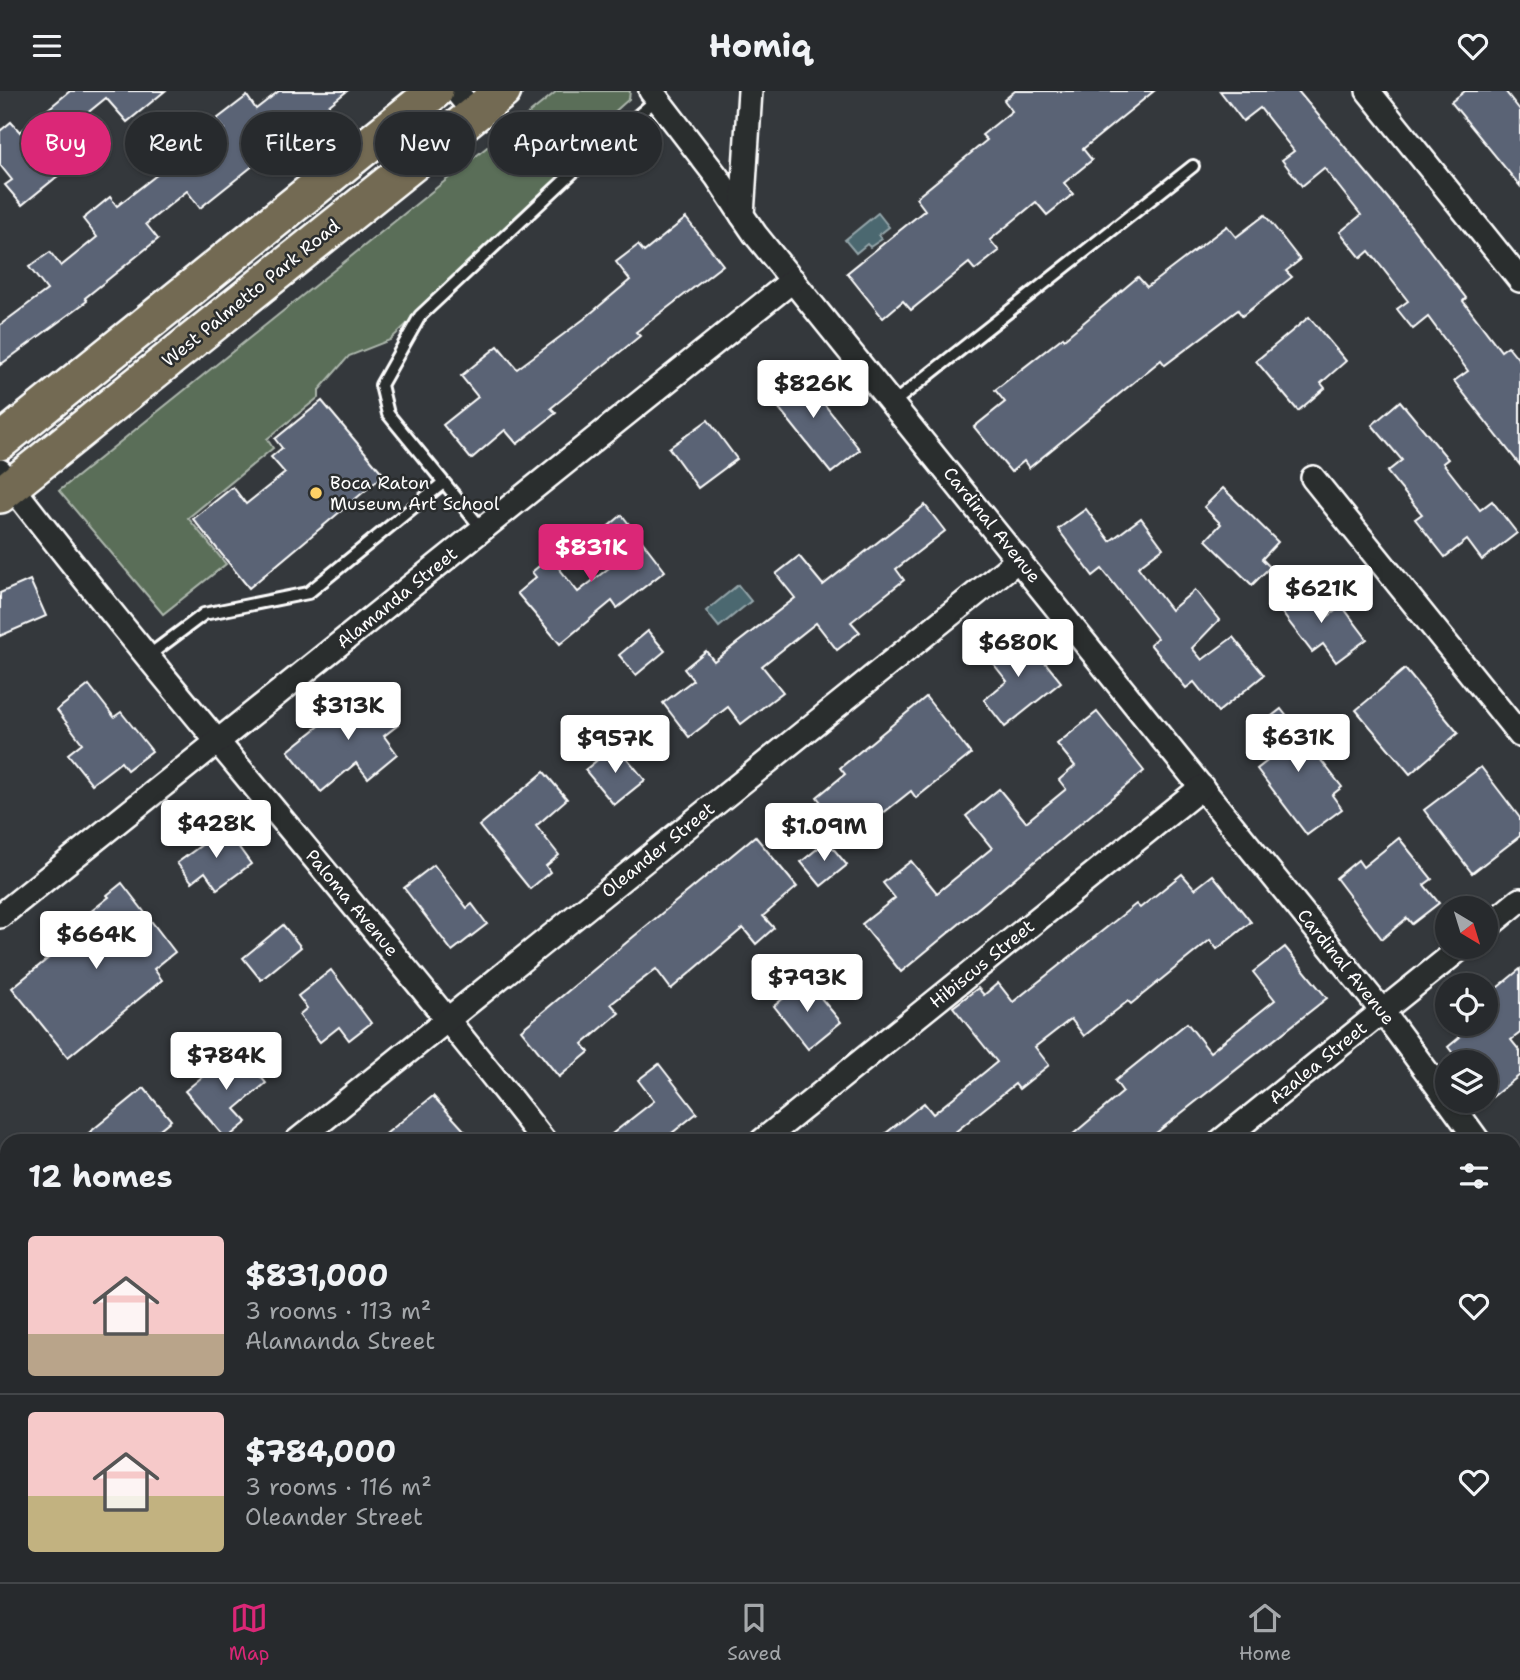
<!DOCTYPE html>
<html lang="en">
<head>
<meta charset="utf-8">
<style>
	body { margin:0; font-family:"Shantell Sans",sans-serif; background:#2f3235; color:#f1f3f6; height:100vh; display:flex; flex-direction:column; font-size:26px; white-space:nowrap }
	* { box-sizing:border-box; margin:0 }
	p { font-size:23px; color:#a4a7aa }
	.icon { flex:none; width:38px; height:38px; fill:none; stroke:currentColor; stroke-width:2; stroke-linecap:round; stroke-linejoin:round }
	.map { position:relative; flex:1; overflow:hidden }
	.drawer { position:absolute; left:0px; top:1043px; width:1521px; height:448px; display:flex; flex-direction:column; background:#272a2d; border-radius:21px 21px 0 0; box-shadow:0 2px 5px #0004,0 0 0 2px #434649 }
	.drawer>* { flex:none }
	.hud { position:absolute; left:21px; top:21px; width:700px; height:63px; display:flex; gap:14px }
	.needle { width:46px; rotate:142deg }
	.buttons { position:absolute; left:1435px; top:805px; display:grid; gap:14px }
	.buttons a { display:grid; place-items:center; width:63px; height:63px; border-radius:50%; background:#272a2d; box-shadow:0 2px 5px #0004,0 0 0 2px #434649; font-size:35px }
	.price { position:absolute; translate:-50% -60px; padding:0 16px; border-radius:7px; background:#fff; color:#222; font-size:23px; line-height:46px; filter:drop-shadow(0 2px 4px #0008) }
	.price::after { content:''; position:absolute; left:50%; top:42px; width:21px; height:16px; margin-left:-10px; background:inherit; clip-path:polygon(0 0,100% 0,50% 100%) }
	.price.selected { background:#db2777; color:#fff }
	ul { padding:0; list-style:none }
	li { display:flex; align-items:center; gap:21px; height:175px; padding:0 28px }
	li+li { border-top:2px solid #434649 }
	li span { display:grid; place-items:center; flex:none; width:196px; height:140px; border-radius:7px; color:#555 }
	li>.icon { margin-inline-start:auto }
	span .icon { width:84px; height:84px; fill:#fffc; stroke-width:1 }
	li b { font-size:30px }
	h2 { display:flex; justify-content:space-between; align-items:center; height:84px; padding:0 28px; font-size:30px }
	.chip { padding:0 24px; border-radius:32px; background:#272a2d; box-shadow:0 2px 5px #0004,0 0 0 2px #434649; font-size:24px; line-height:63px }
	.chip.selected { background:#db2777; color:#fff }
	header { display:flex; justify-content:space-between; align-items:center; height:91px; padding:0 28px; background:#272a2d; font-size:32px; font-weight:700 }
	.menu { display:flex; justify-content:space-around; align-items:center; height:98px; border-top:2px solid #434649; background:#272a2d; font-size:19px; color:#a4a7aa }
	.menu a { display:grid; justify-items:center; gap:4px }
	.menu .selected { color:#db2777 }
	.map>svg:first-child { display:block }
</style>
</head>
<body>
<header><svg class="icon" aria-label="menu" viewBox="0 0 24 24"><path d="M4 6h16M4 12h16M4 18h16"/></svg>Homiq<svg class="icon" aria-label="heart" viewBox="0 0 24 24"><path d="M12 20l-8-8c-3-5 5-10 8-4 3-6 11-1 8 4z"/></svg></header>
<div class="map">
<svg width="1520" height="1491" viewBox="0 0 1520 1491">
	<rect width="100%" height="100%" fill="#34383c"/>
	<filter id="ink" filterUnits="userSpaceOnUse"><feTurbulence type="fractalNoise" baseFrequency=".0143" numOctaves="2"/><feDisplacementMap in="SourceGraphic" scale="14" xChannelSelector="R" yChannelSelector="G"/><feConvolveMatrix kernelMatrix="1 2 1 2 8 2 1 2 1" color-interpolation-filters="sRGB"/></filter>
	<g filter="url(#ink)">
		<!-- green -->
		<path fill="#5a6e59" stroke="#acb6ac" stroke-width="2" d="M557,0H630L629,8L583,49L590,59L390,249L349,265L319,299V306L267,348L273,357L188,427L226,473L163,523L59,400Z"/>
		<!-- water -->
		<g fill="#4b686f" stroke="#93a4a9" stroke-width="2">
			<path d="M878,122L889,136L879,144L882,148L870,156L867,153L856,162L845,149Z"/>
			<path d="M738,494L751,510L719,536L706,520Z"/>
		</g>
		<!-- building -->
		<g fill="#5a6475" stroke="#fff" stroke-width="2">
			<path d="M70,0H165L127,31L106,7L64,41L75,53L61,64L70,75L22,114L5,94L12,89L0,74V40L11,31L20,41Z"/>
			<path d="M279,0H347L200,117L187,100L146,133L158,148L85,207L87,210L0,274V234L47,199L29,176L50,161L61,175L97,146L83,128L110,106L117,115L163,79L156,70L183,48L194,61L224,38L217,28L247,5L256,18Z"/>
			<path d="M1015,0H1154L1083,58L1092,69L1064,92L1073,103L1047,124L1036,111L990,149L999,160L975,179L969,172L911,219L903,210L883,227L847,182L925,119L916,107L987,49L982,44L1012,20L1004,9Z"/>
			<path d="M1220,0H1298L1407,130L1466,207L1463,210L1501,260L1508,255L1520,270V374L1454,290L1468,280L1428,226L1413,238L1397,218L1408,210L1369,160L1361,167L1340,141L1361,124L1324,77L1302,95L1282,69L1294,60L1260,17L1243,30Z"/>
			<path d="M1465,0H1505L1520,19V95L1451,11Z"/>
			<path d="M1265,124L1300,169L1286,180L1292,186L1242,225L1238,219L1165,274L1161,269L1029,377L1024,370L1011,381L974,336L1005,311L995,299L1063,246L1064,248L1138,186L1147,196L1227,135L1236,146Z"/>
			<path d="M686,127L723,174L636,241L640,245L551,317L556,322L517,353L505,339L471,368L443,334L478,306L461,285L498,255L517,278L584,228L630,189L616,171L638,154L644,161Z"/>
			<path d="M1309,226L1346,270L1321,292L1325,297L1298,320L1256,270Z"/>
			<path d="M796,277L860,359L831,382L766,301Z"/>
			<path d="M322,310L384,384L249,497L193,428L233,396L246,413L285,382L271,366L282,357L275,348Z"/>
			<path d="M1400,310L1448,368L1443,372L1480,419L1492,410L1517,442L1482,469L1467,449L1445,466L1415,428L1422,423L1387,381L1402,369L1372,334Z"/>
			<path d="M708,329L737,368L698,397L669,357Z"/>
			<path d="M1223,397L1278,451L1262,468L1270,476L1252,494L1206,449L1221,433L1204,416Z"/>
			<path d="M925,414L945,440L896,478L904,489L851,531L860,541L837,559L816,532L762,575L783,601L741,633L728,616L689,646L663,612L693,589L684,578L706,560L714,570L795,507L776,483L799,465L823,494Z"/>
			<path d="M1086,418L1110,450L1141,427L1163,457L1138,476L1171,519L1195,499L1219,529L1192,557L1202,569L1233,546L1264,584L1218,621L1194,591L1186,597L1150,553L1157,547L1102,478L1093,485L1058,438Z"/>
			<path d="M622,424L665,480L617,517L612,510L560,553L517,502L536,486L532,481L550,466L578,501L619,469L599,443Z"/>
			<path d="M30,489L46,525L0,545V502Z"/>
			<path d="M1303,494L1327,526L1342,515L1367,548L1336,571L1323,553L1312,561L1276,514Z"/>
			<path d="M1011,539L1035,569L1040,565L1061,591L1005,636L984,609L1007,590L984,561Z"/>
			<path d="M648,540L665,560L636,584L619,564Z"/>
			<path d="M1405,578L1458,642L1410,683L1356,619Z"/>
			<path d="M89,594L114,626L121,621L152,660L127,679L121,671L92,693L68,663L82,652L57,619Z"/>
			<path d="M368,596L398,634L384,645L397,663L368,687L356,672L321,701L288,660Z"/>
			<path d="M926,606L971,663L916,707L911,700L867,735L858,722L840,736L817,706L845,683L840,677Z"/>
			<path d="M1281,618L1342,696L1332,704L1342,718L1307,744L1257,678L1275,664L1255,638Z"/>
			<path d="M1097,621L1144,680L901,881L862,833L895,807L883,792L911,770L937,802L992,757L966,725L999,698L1026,731L1066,698L1059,689L1075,675L1057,653Z"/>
			<path d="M616,654L645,689L614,714L585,679Z"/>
			<path d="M1481,676L1520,727V745L1472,782L1424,719Z"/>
			<path d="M544,681L567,708L536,735L559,764L546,775L550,781L530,798L479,735Z"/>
			<path d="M225,737L251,773L217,798L205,781L192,791L177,772Z"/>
			<path d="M755,745L797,796L763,825L774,837L756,853L743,837L671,898L656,878L611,913L619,922L583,953L589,961L559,986L521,939Z"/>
			<path d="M1399,747L1432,788L1424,794L1439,812L1412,833L1407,827L1382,848L1336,787L1358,769L1363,776Z"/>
			<path d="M827,750L847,774L821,795L801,771Z"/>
			<path d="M434,774L467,817L472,813L487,833L452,860L404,797Z"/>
			<path d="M1182,783L1195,798L1213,784L1251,831L1217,858L1210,849L1131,913L1128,910L1084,945L1071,928L1035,956L1049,974L1019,998L1015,993L944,1050H876L924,1012L933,1023L997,971L953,916L978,897L984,904L998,892L1013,911L1136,813L1140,817Z"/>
			<path d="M122,792L175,861L154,878L162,889L68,966L12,897L62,856L56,848L109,806L107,804Z"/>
			<path d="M283,834L301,856L261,889L243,867Z"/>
			<path d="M1285,856L1327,907L1146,1050H1065L1123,1001L1115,990L1187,932L1210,961L1275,909L1253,881Z"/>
			<path d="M1520,878V942L1511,949L1520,960V984L1486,1011V971H1460L1448,956L1460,946L1449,933H1486V906Z"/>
			<path d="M331,879L371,932L349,949L339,936L320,951L299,924L307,917L298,905Z"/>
			<path d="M806,889L841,931L808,958L774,915Z"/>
			<path d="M237,957L266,992L235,1018L247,1031L226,1048L185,1000Z"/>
			<path d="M659,973L697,1022L662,1050H603L654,1010L638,989Z"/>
			<path d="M144,997L171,1029L145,1050H79Z"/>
			<path d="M433,1005L474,1050H377Z"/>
		</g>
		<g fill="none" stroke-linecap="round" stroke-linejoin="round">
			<defs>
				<g id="service">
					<path d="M893,312L1193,75"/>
					<path d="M482,438L388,323L381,294L420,225L585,70L657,8"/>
					<path d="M148,565L204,523L308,502L443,392"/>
				</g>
				<g id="minor">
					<path d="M456,0L474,22"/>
					<path d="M651,0L717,86L742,124"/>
					<path d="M750,0L742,124L755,143L1382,920L1447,1008"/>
					<path d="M1368,0L1520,189"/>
					<path d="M0,380C175,608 367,823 544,1050"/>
					<path d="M1313,387L1520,644"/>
					<path d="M0,825L793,189"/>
					<path d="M1486,837L1520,809"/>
					<path d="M1449,1010L1478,1050"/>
					<path d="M297,1050L1019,468"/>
					<path d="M762,1050L1202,696"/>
					<path d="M1221,1050L1462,856"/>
					<path d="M1514,1098L1520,1106"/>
					<path d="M1514,1186L1520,1181"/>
					<path d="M0,1269L7,1277"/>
					<path d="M172,1484L178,1491"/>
					<path d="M892,1484L898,1491"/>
					<path d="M214,1491L223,1484"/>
					<path d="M673,1491L682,1484"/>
					<path d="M1137,1491L1145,1484"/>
				</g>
				<g id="primary">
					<path d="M0,351L435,0"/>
					<path d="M0,404L503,0"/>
				</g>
			</defs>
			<!-- service casing -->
			<use href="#service" stroke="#fff" stroke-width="16"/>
			<!-- minor casing -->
			<use href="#minor" stroke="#fff" stroke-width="28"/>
			<!-- primary casing -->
			<use href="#primary" stroke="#fff" stroke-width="40"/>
			<!-- service -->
			<use href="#service" stroke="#2a2d2e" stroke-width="10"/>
			<!-- minor -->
			<use href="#minor" stroke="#2a2d2e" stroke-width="23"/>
			<!-- primary -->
			<use href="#primary" stroke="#736b52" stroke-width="35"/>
		</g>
	</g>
	<!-- markers -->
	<circle fill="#ffd166" stroke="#2a2d2e" stroke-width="2.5" cx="316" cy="402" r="7"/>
	<g text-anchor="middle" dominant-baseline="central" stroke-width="5" stroke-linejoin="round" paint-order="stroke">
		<!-- street labels -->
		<g font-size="18" fill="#fff" stroke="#2a2d2e">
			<text transform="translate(251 202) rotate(-39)">West Palmetto Park Road</text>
			<text transform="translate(992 434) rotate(51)">Cardinal Avenue</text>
			<text transform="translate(397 507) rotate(-39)">Alamanda Street</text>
			<text transform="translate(658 759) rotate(-39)">Oleander Street</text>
			<text transform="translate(352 812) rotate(50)">Paloma Avenue</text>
			<text transform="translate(982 873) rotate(-39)">Hibiscus Street</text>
			<text transform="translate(1346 876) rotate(51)">Cardinal Avenue</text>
			<text transform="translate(1318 972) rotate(-39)">Azalea Street</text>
		</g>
		<!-- poi labels -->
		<g font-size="18" fill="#fff" stroke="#2a2d2e" text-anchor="start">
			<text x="330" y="392">Boca Raton<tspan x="330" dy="21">Museum Art School</tspan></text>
		</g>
	</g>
</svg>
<div class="buttons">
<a><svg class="needle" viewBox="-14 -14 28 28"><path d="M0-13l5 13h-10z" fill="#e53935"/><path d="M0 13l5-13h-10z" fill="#a4a7aa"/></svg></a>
<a><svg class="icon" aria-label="locate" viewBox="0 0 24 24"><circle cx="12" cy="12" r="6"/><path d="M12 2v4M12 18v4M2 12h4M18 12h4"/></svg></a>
<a><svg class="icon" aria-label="layers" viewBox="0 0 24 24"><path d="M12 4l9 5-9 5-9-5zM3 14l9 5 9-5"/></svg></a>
</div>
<b class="price" style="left:813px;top:329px">$826K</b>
<b class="price selected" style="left:591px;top:493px">$831K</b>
<b class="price" style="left:1321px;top:534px">$621K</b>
<b class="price" style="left:1018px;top:588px">$680K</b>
<b class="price" style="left:348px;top:651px">$313K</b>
<b class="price" style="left:1298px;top:683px">$631K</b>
<b class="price" style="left:615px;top:684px">$957K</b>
<b class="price" style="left:216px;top:769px">$428K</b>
<b class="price" style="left:824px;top:772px">$1.09M</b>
<b class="price" style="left:96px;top:880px">$664K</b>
<b class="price" style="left:807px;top:923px">$793K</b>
<b class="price" style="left:226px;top:1001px">$784K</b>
<div class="hud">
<a class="chip selected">Buy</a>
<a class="chip">Rent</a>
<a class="chip">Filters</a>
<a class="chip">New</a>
<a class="chip">Apartment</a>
</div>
<section class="drawer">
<h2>12 homes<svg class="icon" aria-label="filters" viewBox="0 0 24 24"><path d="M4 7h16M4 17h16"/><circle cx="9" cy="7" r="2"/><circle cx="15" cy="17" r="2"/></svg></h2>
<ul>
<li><span style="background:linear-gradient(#f6c9c9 70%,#b9a48a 0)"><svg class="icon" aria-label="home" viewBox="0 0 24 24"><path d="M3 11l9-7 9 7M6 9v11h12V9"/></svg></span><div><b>$831,000</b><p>3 rooms · 113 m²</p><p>Alamanda Street</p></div><svg class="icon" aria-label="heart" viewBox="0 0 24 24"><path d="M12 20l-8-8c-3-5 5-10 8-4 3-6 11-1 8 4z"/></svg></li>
<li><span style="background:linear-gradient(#f6c9c9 60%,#c2b280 0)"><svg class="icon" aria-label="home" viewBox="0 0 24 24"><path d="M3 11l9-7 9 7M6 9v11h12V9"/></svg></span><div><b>$784,000</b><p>3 rooms · 116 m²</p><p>Oleander Street</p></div><svg class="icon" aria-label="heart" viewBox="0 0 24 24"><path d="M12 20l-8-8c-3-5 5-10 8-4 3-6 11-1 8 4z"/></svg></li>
</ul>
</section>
</div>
<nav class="menu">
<a class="selected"><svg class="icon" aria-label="map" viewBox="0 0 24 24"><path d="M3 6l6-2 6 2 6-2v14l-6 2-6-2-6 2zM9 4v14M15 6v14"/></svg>Map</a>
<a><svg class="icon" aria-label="saved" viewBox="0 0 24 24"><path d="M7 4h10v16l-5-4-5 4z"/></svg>Saved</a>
<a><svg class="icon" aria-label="home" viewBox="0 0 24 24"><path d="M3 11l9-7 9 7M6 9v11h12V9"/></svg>Home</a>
</nav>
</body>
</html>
